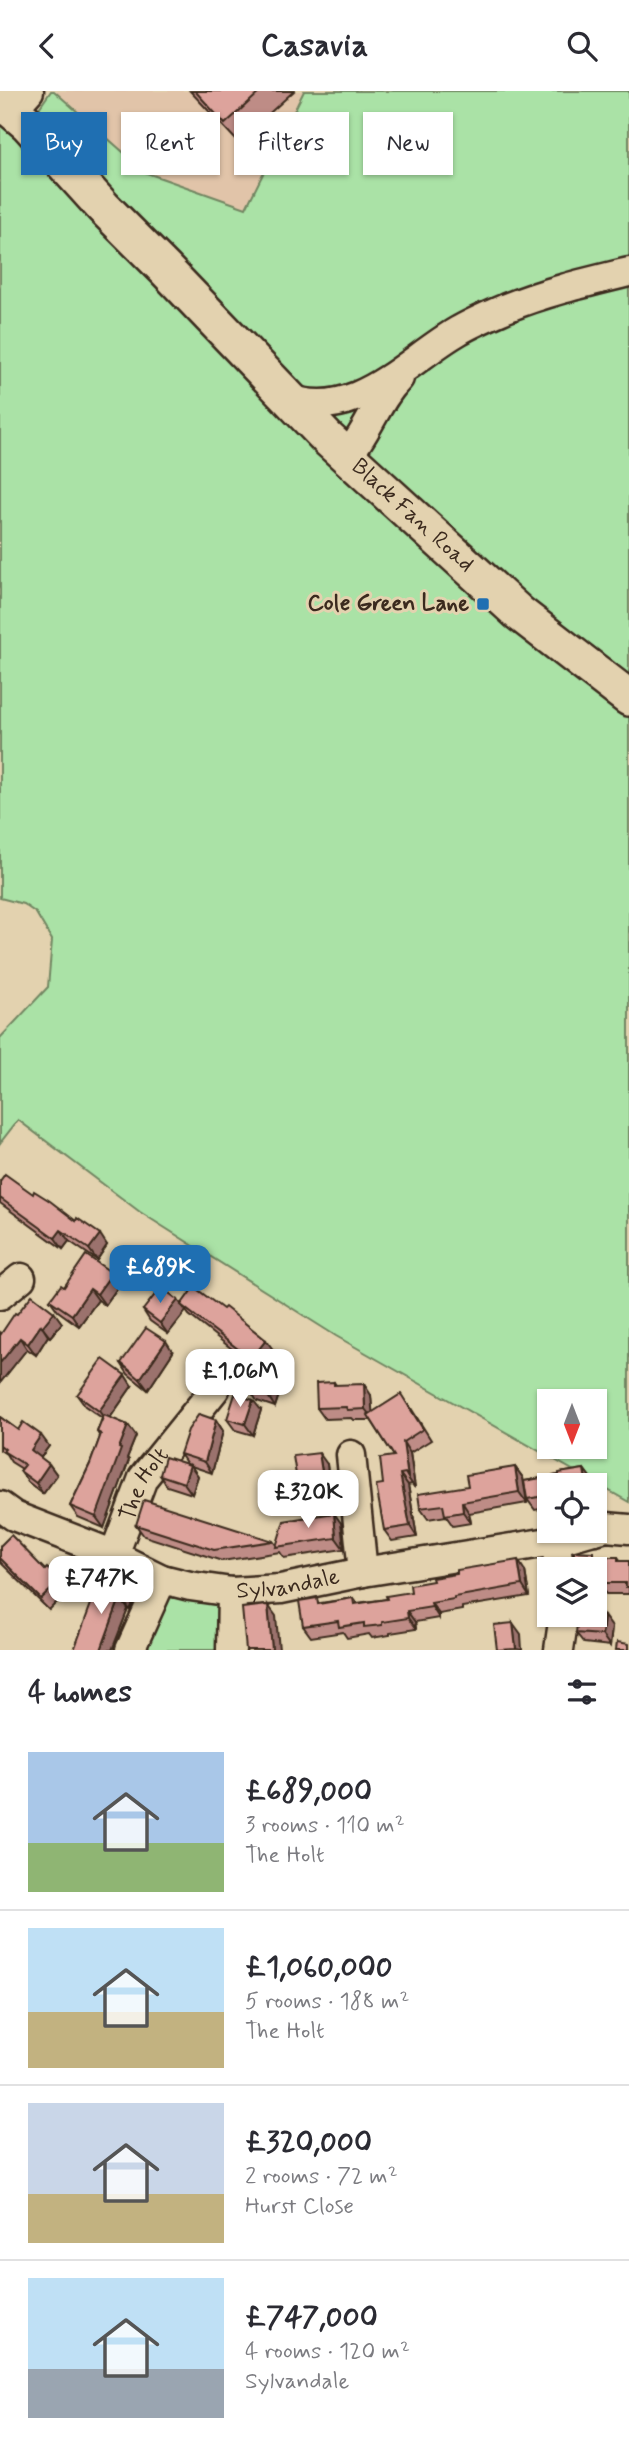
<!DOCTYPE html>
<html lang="en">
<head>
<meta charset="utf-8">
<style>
	body { margin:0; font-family:Mynerve,sans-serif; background:#f7f7f7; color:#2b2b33; height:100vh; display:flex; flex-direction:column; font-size:26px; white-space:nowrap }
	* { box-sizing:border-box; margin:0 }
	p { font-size:23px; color:#7c7c81 }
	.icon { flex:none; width:38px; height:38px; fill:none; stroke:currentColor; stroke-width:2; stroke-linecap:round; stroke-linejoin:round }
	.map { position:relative; height:1559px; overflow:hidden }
	.side { display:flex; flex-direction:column; background:#fff; flex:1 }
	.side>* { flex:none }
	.guide { position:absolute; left:21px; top:21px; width:588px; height:63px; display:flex; gap:14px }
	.needle { width:46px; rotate:180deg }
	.controls { position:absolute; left:537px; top:1298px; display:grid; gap:14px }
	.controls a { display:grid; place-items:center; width:70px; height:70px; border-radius:0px; background:#fff; box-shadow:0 2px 5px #0004; font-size:35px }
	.price { position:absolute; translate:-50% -60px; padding:0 16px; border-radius:14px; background:#fff; color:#222; font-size:23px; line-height:46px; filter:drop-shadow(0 2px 4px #0008) }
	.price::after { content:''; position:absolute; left:50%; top:42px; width:21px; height:16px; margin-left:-10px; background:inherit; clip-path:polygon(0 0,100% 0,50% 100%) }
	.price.current { background:#1f6fb2; color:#fff }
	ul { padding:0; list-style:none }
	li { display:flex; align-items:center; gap:21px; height:175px; padding:0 28px }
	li+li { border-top:2px solid #e1e1e2 }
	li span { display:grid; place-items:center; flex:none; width:196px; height:140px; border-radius:0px; color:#555 }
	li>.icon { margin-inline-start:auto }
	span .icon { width:84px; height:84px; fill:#fffc; stroke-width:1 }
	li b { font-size:30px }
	h2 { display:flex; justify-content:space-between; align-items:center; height:84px; padding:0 28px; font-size:30px }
	.pill { padding:0 24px; border-radius:0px; background:#fff; box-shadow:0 2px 5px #0004; font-size:24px; line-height:63px }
	.pill.current { background:#1f6fb2; color:#fff }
	header { display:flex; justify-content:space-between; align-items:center; height:91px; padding:0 28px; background:#fff; font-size:32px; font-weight:700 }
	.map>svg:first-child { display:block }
</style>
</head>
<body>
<header><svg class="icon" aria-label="back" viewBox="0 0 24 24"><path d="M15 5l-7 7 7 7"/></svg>Casavia<svg class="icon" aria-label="search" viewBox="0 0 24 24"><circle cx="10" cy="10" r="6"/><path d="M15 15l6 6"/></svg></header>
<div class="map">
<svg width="629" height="1559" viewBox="0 0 629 1559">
	<rect width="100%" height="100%" fill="#e3d2af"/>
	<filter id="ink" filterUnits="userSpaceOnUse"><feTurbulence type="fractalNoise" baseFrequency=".0143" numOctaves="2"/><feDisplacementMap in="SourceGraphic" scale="14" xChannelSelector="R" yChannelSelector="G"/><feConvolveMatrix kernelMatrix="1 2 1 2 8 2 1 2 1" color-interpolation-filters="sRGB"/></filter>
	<g filter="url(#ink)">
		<!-- built -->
		<path fill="#e1c4a9" d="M54,0H304L246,117L147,82Z"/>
		<!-- green -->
		<g fill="#aae2a6" stroke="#728662" stroke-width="2" fill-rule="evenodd">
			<path d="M51,0H54L147,82L246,117L304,0H629V1411L336,1245L140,1121L18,1029L0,1052V947L48,896L52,849L36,822L23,813L0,807V9L28,33ZM550,1311H595V1356H550Z"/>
			<path d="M163,1505L229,1515L226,1559H136Z"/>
		</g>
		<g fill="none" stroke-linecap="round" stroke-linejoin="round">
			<defs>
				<g id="minor">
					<path d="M12,19L29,0"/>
					<path d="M288,307C354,333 406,270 458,240C473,231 490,224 506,217C545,201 588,191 629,181"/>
					<path d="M347,365C368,341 377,309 399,287"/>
					<path d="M0,1204L21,1187"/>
					<path d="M351,1364L363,1481"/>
					<path id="s1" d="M0,1415L14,1425L107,1461L162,1488L190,1495L232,1501L281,1498L363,1481L555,1450L590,1440"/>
					<path d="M595,1439L606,1436L629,1438"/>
					<path d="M555,1450L560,1479"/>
					<path id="s2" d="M114,1464L143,1387L215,1298"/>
					<path d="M130,1559L162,1488"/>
					<path d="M231,1559L232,1501"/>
					<path d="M559,1559L564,1524"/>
				</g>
				<g id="major">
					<path id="s3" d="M0,9L28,33L103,116L165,178L328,348L519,522L629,607"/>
				</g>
			</defs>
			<!-- minor casing -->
			<use href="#minor" stroke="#3b2a1e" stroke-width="33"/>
			<!-- major casing -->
			<use href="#major" stroke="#3b2a1e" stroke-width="40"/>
			<!-- minor -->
			<use href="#minor" stroke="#e3d2af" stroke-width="28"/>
			<!-- major -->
			<use href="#major" stroke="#e3d2af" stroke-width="35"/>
		</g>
		<!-- wall -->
		<g fill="#be8c86" stroke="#3b2a1e" stroke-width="2">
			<path d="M190,0H294L238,51Z"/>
			<path d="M0,1090L107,1154L97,1169L69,1150L63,1158L0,1112Z"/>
			<path d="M120,1193L105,1214L98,1209L79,1235L58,1220L50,1209L64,1196Z"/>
			<path d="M181,1213L274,1260L262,1276L283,1291L275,1316L257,1310L250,1299L256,1277L189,1224L186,1220L168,1243L150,1230L143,1219Z"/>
			<path d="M17,1223L62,1232L50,1246L48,1245L36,1264L27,1258L0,1292V1242L1,1243Z"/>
			<path d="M173,1261L148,1299L128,1283L121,1272Z"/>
			<path d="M334,1291L336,1294L371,1304L372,1322L409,1314L431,1349L410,1362L415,1397L412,1393L408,1394L417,1446L392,1450L384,1439L383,1393L394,1365L371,1329H354L352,1327L325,1328L317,1317Z"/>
			<path d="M132,1295L110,1327L128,1334L136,1345L127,1367L129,1369L104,1437L78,1426L70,1415L90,1373L100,1346L97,1341L102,1327L85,1315L77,1304Z"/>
			<path d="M261,1319L253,1344L235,1339L227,1328Z"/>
			<path d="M0,1326L18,1339L49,1355L40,1367L49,1373L57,1384L43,1403L28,1391L20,1380L22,1378L11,1371L6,1363L0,1359Z"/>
			<path d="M216,1329L223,1340L212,1382L191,1375L198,1385L192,1403L167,1395L160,1384L187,1373L180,1363Z"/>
			<path d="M327,1373L329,1391L303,1395L296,1384Z"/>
			<path d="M515,1376L523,1387L527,1412L469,1422L471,1432L453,1435L446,1425L428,1428L420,1417Z"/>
			<path d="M584,1378L592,1389L593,1395H550V1416L535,1419L527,1408L524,1390L559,1384V1382Z"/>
			<path d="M341,1432L344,1458L284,1467L280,1461L222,1470L144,1445L136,1434L273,1450L277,1455Z"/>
			<path d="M0,1455L45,1479L60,1490L67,1501L49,1519L1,1472L0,1470Z"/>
			<path d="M596,1466H618L621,1470H629V1503H606L602,1498H595Z"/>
			<path d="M525,1480L529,1505L462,1516V1519L439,1523V1527L415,1531L416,1538L390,1542V1544L372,1547L369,1543L347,1547L343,1541L311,1546L303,1535L321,1512L353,1507L357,1512L387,1508Z"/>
			<path d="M130,1491L138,1502L130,1519L128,1518L112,1559H74L103,1508Z"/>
			<path d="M612,1536L610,1555L584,1552L576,1542Z"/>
		</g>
		<!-- shaded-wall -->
		<g fill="#9b726d" stroke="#3b2a1e" stroke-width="2">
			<path d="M61,1139L69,1150L63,1158L55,1147Z"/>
			<path d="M100,1143L107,1154L97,1169L89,1158Z"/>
			<path d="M112,1182L120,1193L105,1214L97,1203Z"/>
			<path d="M90,1198L98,1209L79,1235L72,1224Z"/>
			<path d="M178,1209L186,1220L168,1243L160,1232Z"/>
			<path d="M54,1221L62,1232L50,1246L42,1236Z"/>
			<path d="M41,1234L48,1245L36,1264L28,1253Z"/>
			<path d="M20,1247L27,1258L0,1292V1272Z"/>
			<path d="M266,1249L274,1260L259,1279L251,1268Z"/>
			<path d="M166,1250L173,1261L148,1299L140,1288Z"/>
			<path d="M275,1280L283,1291L275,1316L268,1305Z"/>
			<path d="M125,1284L132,1295L107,1331L99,1320Z"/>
			<path d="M364,1293L371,1304L373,1328L365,1318Z"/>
			<path d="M253,1309L261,1319L253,1344L245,1333Z"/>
			<path d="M216,1329L223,1340L212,1382L205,1371Z"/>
			<path d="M128,1334L136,1345L127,1367L129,1369L104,1437L96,1426L119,1357Z"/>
			<path d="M41,1344L49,1355L38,1370L31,1359Z"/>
			<path d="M403,1351L410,1362L415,1397L408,1387Z"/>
			<path d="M319,1362L327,1373L329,1391L322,1381Z"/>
			<path d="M49,1373L57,1384L43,1403L36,1392Z"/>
			<path d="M190,1374L198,1385L192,1403L184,1392Z"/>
			<path d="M515,1376L523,1387L527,1412L519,1401Z"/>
			<path d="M584,1378L592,1389L593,1395H587Z"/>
			<path d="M400,1383L408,1394L417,1446L410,1435Z"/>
			<path d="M462,1411L469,1422L471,1432L463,1421Z"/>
			<path d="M334,1422L341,1432L344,1458L336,1447Z"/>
			<path d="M518,1469L525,1480L529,1505L522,1494Z"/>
			<path d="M130,1491L138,1502L130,1519L122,1508Z"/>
			<path d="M120,1507L128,1518L112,1559H101Z"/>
			<path d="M431,1512L439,1523V1527L432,1516Z"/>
			<path d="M268,1514L276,1525L279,1559H272Z"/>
			<path d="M407,1520L415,1531L416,1538L408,1527Z"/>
			<path d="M604,1525L612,1536L610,1555L602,1544Z"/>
			<path d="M513,1532L521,1543L522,1559L516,1558Z"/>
		</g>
		<!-- building -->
		<g fill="#dda39c" stroke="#3b2a1e" stroke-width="2">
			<path d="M195,0H261L225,33Z"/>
			<path d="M5,1083L33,1103L34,1100L50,1110L76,1130L77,1127L100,1143L89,1158L61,1139L55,1147L0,1107V1090Z"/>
			<path d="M86,1164L112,1182L97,1203L90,1198L72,1224L50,1209L61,1194L64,1196Z"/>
			<path d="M161,1196L178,1209L160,1232L143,1219Z"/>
			<path d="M194,1196L223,1218L225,1216L266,1249L251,1268L181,1214Z"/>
			<path d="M32,1204L54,1221L42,1236L41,1234L28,1253L20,1247L0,1272V1242L1,1243L15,1222L17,1223Z"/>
			<path d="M146,1237L166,1250L140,1288L121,1272Z"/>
			<path d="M103,1268L125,1284L99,1320L77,1304Z"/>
			<path d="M257,1274L275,1280L268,1305L250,1299Z"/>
			<path d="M334,1291V1294L364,1293L365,1318L347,1319L346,1316L317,1317L316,1292Z"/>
			<path d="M235,1303L253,1309L245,1333L227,1328Z"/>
			<path d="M401,1303L423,1338L403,1351L408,1387L405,1382L400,1383L410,1435L384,1439L376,1394L383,1393L380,1367L394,1365L368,1324Z"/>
			<path d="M199,1323L216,1329L205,1371L180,1363L188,1339Z"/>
			<path d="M104,1324L128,1334L119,1357L121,1358L96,1426L70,1415L90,1373L101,1343L97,1341Z"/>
			<path d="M0,1326L18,1339L23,1331L41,1344L31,1359L49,1373L36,1392L20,1380L25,1374L3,1360L5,1358L0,1354Z"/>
			<path d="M319,1362L322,1381L296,1384L293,1365Z"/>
			<path d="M165,1366L190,1374L184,1392L160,1384Z"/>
			<path d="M515,1376L519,1401L462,1411L463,1421L445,1424L443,1414L420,1417L418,1403L468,1395L466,1384Z"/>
			<path d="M584,1378L587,1395H550V1404L527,1408L524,1390L559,1384V1382Z"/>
			<path d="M144,1409L273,1450L214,1459L136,1434Z"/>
			<path d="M334,1422L336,1447L276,1456L284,1430Z"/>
			<path d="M11,1444L45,1479L47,1477L60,1490L41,1508L0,1467V1455Z"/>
			<path d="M574,1460L593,1461V1466H618V1470H629V1496H626V1492H598V1487H595V1479H574Z"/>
			<path d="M518,1469L522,1494L454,1506V1508L431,1512L432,1516L407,1520L408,1527L382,1531V1534L364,1536V1532L339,1536L338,1530L303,1535L299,1510L317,1507L318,1513L353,1507L354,1513L387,1508L386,1505L411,1501L410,1494L433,1490L432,1487L457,1483V1479Z"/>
			<path d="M111,1485L130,1491L122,1508L120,1507L101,1559H74L94,1505L103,1508Z"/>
			<path d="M268,1514L272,1559H246L242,1517Z"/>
			<path d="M578,1524L604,1525L602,1544L576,1542Z"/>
			<path d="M513,1532L516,1558L497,1559L494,1534Z"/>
			<path d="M617,1551L629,1553V1559H616Z"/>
		</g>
	</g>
	<!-- markers -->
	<rect fill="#1f6fb2" stroke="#e3d2af" stroke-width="2.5" x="476" y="506" width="14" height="14" rx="3.5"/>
	<g text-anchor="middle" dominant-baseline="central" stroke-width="6" stroke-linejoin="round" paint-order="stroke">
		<!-- street labels -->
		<g font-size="23" fill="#3b2a1e" stroke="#e3d2af">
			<text stroke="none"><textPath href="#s3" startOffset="586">Black Fan Road</textPath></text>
			<text stroke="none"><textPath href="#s2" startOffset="77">The Holt</textPath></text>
			<text stroke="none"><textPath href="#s1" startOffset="306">Sylvandale</textPath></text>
		</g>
		<!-- poi labels -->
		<g font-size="23" font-weight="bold" fill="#3b2a1e" stroke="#e3d2af" text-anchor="end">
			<text x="469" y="513">Cole Green Lane</text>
		</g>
	</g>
</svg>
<div class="controls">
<a><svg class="needle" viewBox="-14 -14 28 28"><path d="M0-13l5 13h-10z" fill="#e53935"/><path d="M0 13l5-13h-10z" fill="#7c7c81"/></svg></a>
<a><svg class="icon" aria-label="locate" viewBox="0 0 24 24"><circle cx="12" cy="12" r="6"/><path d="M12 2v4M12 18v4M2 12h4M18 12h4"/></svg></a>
<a><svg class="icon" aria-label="layers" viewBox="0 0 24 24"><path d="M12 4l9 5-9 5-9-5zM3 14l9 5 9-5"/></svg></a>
</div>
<b class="price current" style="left:160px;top:1214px">£689K</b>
<b class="price" style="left:240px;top:1318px">£1.06M</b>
<b class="price" style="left:308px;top:1439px">£320K</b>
<b class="price" style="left:101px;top:1525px">£747K</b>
<div class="guide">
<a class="pill current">Buy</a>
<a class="pill">Rent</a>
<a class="pill">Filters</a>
<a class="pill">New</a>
</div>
</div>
<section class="side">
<h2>4 homes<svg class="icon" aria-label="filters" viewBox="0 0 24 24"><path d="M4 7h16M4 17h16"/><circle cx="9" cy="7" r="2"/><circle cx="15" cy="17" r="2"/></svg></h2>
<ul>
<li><span style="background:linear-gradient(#a9c7e8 65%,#8fb573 0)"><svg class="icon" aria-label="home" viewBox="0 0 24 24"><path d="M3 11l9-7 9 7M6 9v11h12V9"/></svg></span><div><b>£689,000</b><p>3 rooms · 110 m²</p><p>The Holt</p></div></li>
<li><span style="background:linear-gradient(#bfe0f5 60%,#c2b280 0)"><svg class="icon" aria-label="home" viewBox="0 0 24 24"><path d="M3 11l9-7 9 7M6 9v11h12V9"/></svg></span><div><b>£1,060,000</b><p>5 rooms · 188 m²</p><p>The Holt</p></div></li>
<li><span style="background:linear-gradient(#c9d6e8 65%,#c2b280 0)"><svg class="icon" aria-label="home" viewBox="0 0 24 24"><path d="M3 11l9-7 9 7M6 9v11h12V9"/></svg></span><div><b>£320,000</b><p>2 rooms · 72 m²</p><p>Hurst Close</p></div></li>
<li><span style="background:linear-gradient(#bfe0f5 65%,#9aa5b1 0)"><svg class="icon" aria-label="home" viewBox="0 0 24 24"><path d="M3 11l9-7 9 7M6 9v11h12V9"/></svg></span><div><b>£747,000</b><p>4 rooms · 120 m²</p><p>Sylvandale</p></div></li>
</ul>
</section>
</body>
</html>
